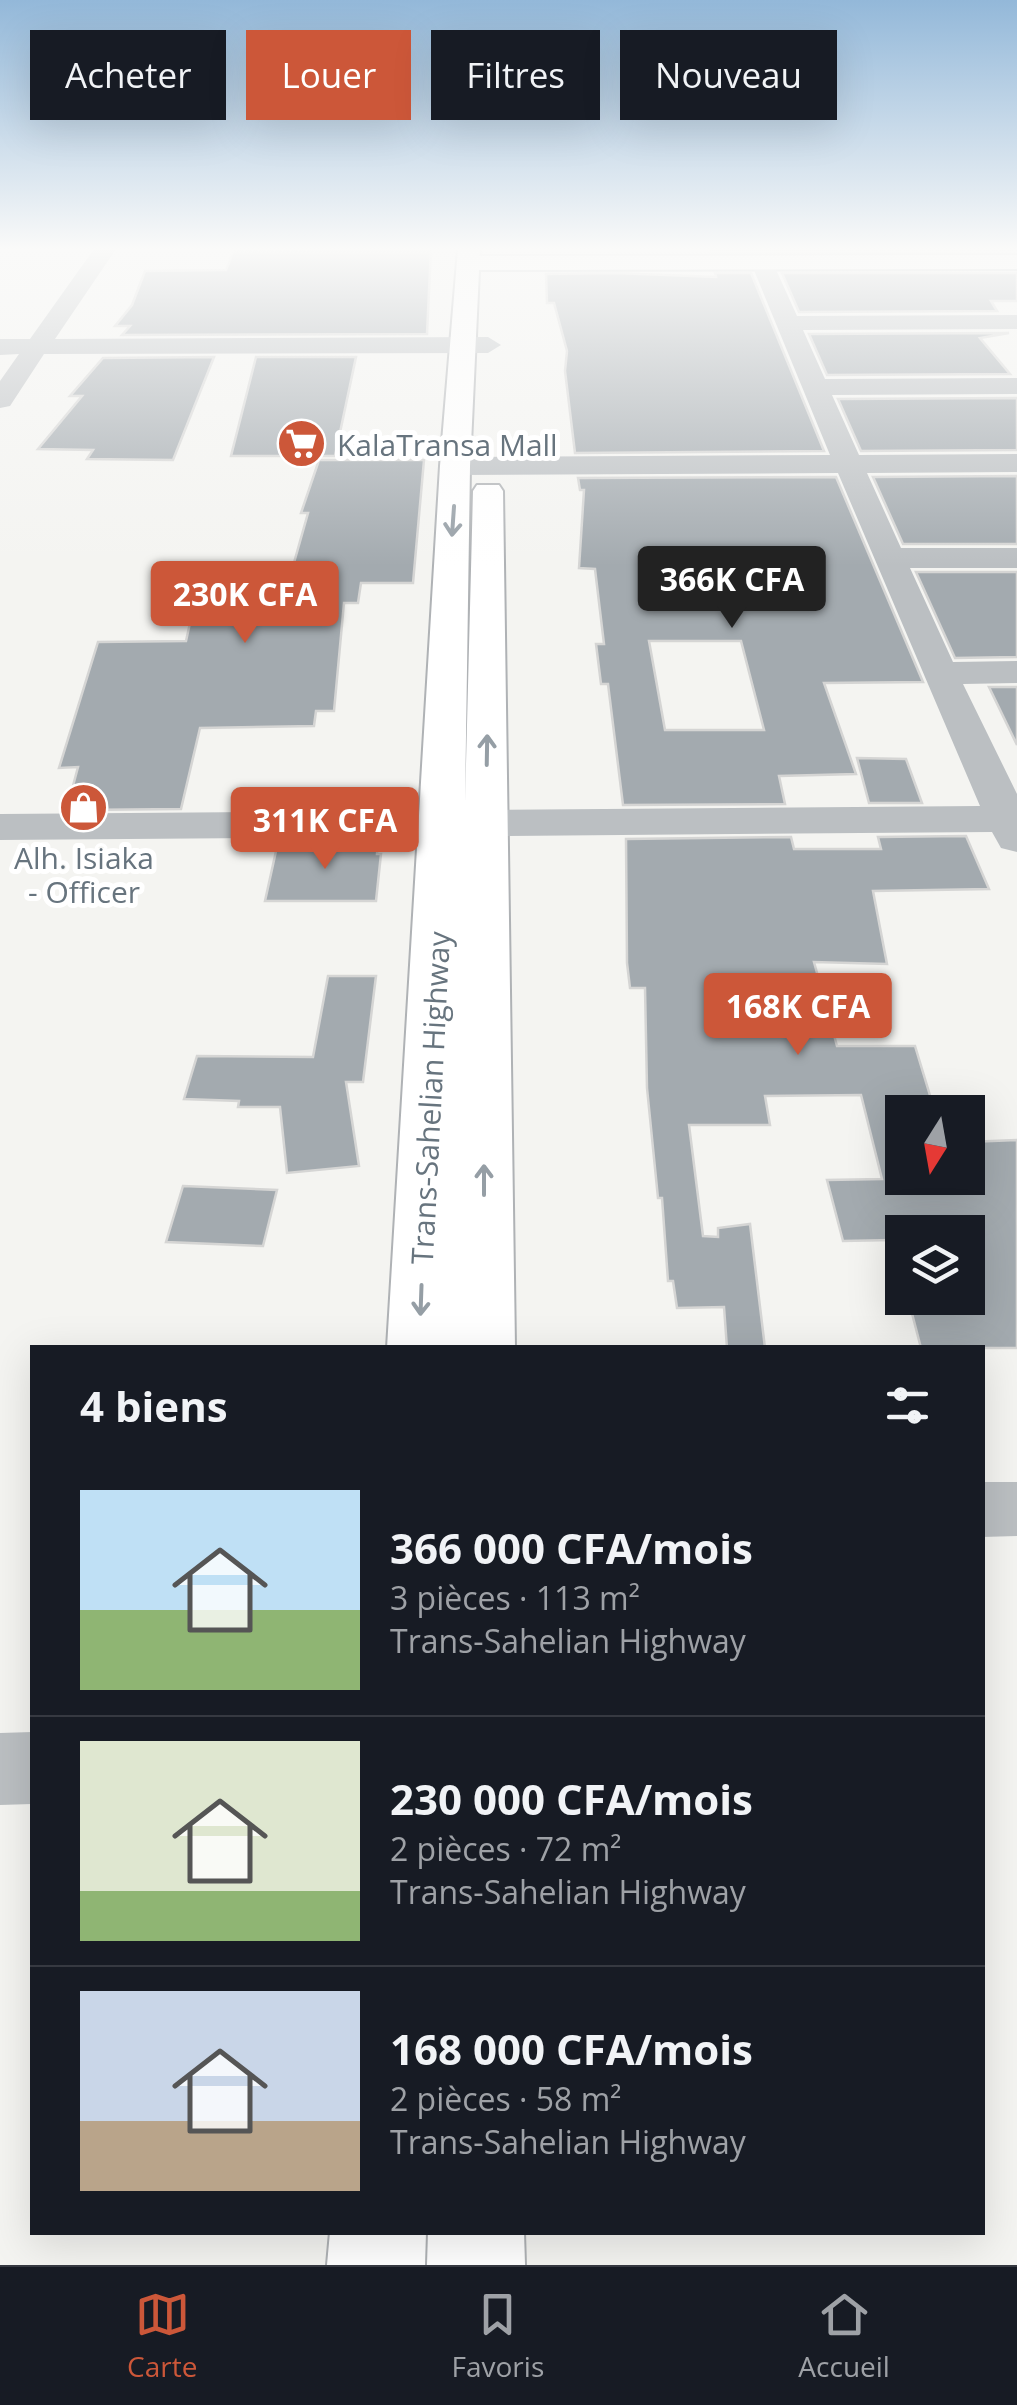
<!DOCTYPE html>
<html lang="fr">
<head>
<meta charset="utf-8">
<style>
	body { margin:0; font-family:"Open Sans",sans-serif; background:#20242c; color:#f1f3f6; height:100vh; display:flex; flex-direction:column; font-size:38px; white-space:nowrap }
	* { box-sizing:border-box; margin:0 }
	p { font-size:32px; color:#9ea1a6 }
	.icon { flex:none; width:55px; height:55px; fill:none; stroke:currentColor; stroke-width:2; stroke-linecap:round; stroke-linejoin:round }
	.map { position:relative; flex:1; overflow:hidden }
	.panel { position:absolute; left:30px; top:1345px; width:955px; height:890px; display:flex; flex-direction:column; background:#171b24; border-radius:0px; box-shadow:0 10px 40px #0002 }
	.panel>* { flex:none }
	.banner { position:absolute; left:30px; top:30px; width:958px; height:90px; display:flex; gap:20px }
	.needle { width:65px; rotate:191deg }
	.buttons { position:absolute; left:885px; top:1095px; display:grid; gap:20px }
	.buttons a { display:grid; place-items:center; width:100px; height:100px; border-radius:0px; background:#171b24; box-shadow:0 10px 40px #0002; font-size:50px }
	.price { position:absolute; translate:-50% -85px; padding:0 22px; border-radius:10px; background:#cc5739; color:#fff; font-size:32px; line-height:65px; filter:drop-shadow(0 2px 5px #0008) }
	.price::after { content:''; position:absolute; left:50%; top:60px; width:30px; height:22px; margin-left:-15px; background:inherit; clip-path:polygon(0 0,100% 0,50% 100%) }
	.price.on { background:#222; color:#fff }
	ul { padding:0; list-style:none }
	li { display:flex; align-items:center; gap:30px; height:250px; padding:0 50px }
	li+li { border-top:2px solid #363941 }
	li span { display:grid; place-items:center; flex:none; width:280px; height:200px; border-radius:0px; color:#555 }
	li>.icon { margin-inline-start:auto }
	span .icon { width:120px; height:120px; fill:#fffc; stroke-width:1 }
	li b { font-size:42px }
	h2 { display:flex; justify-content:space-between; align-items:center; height:120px; padding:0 50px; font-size:42px }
	.pill { padding:0 35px; border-radius:0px; background:#171b24; box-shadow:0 10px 40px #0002; font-size:35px; line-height:90px }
	.pill.on { background:#cc5739; color:#fff }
	.dock { display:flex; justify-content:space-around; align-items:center; height:140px; border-top:2px solid #363941; background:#171b24; font-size:28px; color:#9ea1a6 }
	.dock a { display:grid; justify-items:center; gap:5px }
	.dock .on { color:#cc5739 }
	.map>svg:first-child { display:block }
</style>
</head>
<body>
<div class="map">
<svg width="1017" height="2265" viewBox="0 0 1017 2265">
	<rect width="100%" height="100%" fill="#f4f4f1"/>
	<!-- building -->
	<g fill="#a3aaaf" stroke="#d5d5d4" stroke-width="2.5" fill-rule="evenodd">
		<path d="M431,249L427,334L122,335L130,326H115L132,305L145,271L226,270L234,250Z"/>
		<path d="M710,249H1017V251L711,252Z"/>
		<path d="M615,273L716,277L715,273H751L824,451L575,453L565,371L567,351L554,303H547L546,274Z"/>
		<path d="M782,273H1017V301H991L997,311L799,312Z"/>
		<path d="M1009,333L980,338L1010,374L827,375L809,334Z"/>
		<path d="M214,357L173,460L87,459L93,450L38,449L82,396H70L103,358Z"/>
		<path d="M256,357H356L335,456H231Z"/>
		<path d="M1017,398V450L861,451L838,399Z"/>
		<path d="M319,460H424L413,583H361L358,603H344L334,711H316L314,726L200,728L181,809L76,810L80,796L70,797L78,767L59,768L98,642L186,641L194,605H223L226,592L286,591L308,513H301Z"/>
		<path d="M1017,476V544H903L873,477Z"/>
		<path d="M836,477L923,682L824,683L856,774L779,776L785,804L623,805L608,684H601L596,644H604L595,569L579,568L584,490H580L578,478ZM649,641H741L764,730H665Z"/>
		<path d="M916,572H1017V657L955,658Z"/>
		<path d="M989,687H1017V745Z"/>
		<path d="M857,758L906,759L922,803H869Z"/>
		<path d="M379,801V807L285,808L286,802Z"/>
		<path d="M966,836L989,889L873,891L887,964L814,962L837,1046H915L935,1112H902V1178H968V1142L1017,1140V1348H921L908,1298H968V1232H902V1276L893,1240L843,1241L827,1180L882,1179L861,1095L765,1096L770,1125H689L703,1236L718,1237V1228L750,1224L765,1348H727L724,1307L677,1308L673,1281H668L662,1198H658L647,1088L645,988H630L627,963L626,839L791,837L794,849H881L878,837Z"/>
		<path d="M378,841L377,854H381L376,901H265L278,842Z"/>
		<path d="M328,976H376L363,1082H346L359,1166L287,1173L280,1107H238L239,1101L184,1099L197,1056L313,1057Z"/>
		<path d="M183,1186L277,1190L263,1246L166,1242Z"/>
	</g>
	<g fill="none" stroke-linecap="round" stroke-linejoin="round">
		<defs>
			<path id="secondary" d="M1017,255V269L469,270L458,263L469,256Z"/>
			<g id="highway">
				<path d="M458,249H480L470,466L465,803L473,491L477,485H499L503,491L515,1348H451L462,936L451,1348H387L440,466Z"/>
				<path d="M330,2232H426L425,2265H327Z"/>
				<path d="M428,2232H524L525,2265H427Z"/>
			</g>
		</defs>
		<!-- secondary casing -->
		<use href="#secondary" stroke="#aeb3b6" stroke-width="4"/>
		<!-- highway casing -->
		<use href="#highway" stroke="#afb2b5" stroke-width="4"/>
		<!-- street -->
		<g fill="#bbbfc2" fill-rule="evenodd">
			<path d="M94,249H116L55,339L488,337L501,345L488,353L44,354L10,406L0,408V381L19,354L0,355V339H30Z"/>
			<path d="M762,256L773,263L797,316L1017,315V329L803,330L825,379L1017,378V394L832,395L859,455L1017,454V472L867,473L901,548H1017V568H910L953,662L1017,661V683L963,684L1017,794V852L1001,848L992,832L0,840V814L980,806L838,473L455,475L445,472L440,466L445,460L455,457L830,455L751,263Z"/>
			<path d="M982,1482H1017V1536L982,1537Z"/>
			<path d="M32,1732V1804L0,1805V1733Z"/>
		</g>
		<!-- secondary -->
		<use href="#secondary" fill="#fff" fill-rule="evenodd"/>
		<!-- highway -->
		<use href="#highway" fill="#fff" fill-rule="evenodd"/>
	</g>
	<!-- one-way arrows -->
	<defs><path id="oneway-shaft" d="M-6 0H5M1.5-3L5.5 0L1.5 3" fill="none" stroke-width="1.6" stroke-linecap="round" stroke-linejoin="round" transform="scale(2.5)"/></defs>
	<g stroke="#959ea5">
		<use href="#oneway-shaft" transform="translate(453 521) rotate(94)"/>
		<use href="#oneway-shaft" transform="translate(487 750) rotate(-89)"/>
		<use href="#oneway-shaft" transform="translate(484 1180) rotate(-90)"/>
		<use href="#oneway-shaft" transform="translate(421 1300) rotate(92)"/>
	</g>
	<!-- sky -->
	<linearGradient id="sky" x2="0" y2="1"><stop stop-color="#93b8d9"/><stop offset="0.44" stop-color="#fafaf9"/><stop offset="1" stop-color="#fafaf9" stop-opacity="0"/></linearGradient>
	<rect width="1017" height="566" fill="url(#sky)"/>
	<!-- icons -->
	<defs>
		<symbol id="supermarket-disc" viewBox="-11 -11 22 22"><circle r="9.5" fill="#cc5739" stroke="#fff"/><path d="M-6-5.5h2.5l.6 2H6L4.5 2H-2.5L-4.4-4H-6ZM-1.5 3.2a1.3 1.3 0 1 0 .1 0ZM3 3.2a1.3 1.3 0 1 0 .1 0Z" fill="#fff"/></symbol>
		<symbol id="shop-disc" viewBox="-11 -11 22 22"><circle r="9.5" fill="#cc5739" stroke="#fff"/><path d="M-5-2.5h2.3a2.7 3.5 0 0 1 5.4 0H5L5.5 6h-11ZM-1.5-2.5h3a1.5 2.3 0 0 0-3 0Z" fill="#fff"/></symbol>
	</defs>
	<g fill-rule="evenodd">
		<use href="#supermarket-disc" x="274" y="416" width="55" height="55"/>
		<use href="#shop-disc" x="56" y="780" width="55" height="55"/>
	</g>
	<g text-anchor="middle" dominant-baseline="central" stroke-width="10" stroke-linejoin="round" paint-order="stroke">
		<!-- far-poi labels -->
		<g font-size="30" fill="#67747e" stroke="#fff" text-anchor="start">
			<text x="337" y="444">KalaTransa Mall</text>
			<text x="84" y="857" text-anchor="middle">Alh. Isiaka<tspan x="84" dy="34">- Officer</tspan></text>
		</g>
		<!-- far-street labels -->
		<g font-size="30" fill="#67747e" stroke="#fff">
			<text transform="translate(430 1098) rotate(-87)">Trans-Sahelian Highway</text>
		</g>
	</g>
</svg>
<div class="buttons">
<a><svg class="needle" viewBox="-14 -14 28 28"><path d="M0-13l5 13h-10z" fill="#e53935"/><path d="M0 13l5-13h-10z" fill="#9ea1a6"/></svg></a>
<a><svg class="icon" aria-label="layers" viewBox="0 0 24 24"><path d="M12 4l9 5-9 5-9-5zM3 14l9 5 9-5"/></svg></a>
</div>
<b class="price on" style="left:732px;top:631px">366K CFA</b>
<b class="price" style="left:245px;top:646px">230K CFA</b>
<b class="price" style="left:325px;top:872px">311K CFA</b>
<b class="price" style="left:798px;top:1058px">168K CFA</b>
<div class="banner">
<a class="pill">Acheter</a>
<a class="pill on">Louer</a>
<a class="pill">Filtres</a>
<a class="pill">Nouveau</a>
</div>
<section class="panel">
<h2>4 biens<svg class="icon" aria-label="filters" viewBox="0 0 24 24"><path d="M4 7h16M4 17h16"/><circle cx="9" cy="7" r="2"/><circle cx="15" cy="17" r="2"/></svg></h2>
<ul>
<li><span style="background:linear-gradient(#bfe0f5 60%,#8fb573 0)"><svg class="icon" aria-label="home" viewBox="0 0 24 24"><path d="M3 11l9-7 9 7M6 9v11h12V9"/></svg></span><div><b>366 000 CFA/mois</b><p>3 pièces · 113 m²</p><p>Trans-Sahelian Highway</p></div></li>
<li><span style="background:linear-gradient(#dfe7d0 75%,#8fb573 0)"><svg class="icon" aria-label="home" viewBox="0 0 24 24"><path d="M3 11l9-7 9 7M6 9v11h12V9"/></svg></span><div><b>230 000 CFA/mois</b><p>2 pièces · 72 m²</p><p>Trans-Sahelian Highway</p></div></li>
<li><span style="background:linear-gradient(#c9d6e8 65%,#b9a48a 0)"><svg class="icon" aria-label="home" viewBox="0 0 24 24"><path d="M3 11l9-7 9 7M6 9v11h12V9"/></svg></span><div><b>168 000 CFA/mois</b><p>2 pièces · 58 m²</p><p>Trans-Sahelian Highway</p></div></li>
</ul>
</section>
</div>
<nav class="dock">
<a class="on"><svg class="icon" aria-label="map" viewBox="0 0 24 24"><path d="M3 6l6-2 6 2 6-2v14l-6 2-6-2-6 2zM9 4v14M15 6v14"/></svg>Carte</a>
<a><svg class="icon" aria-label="saved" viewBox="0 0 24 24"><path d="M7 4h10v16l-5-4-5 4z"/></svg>Favoris</a>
<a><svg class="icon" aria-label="home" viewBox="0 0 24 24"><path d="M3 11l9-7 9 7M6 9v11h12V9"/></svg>Accueil</a>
</nav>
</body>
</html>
